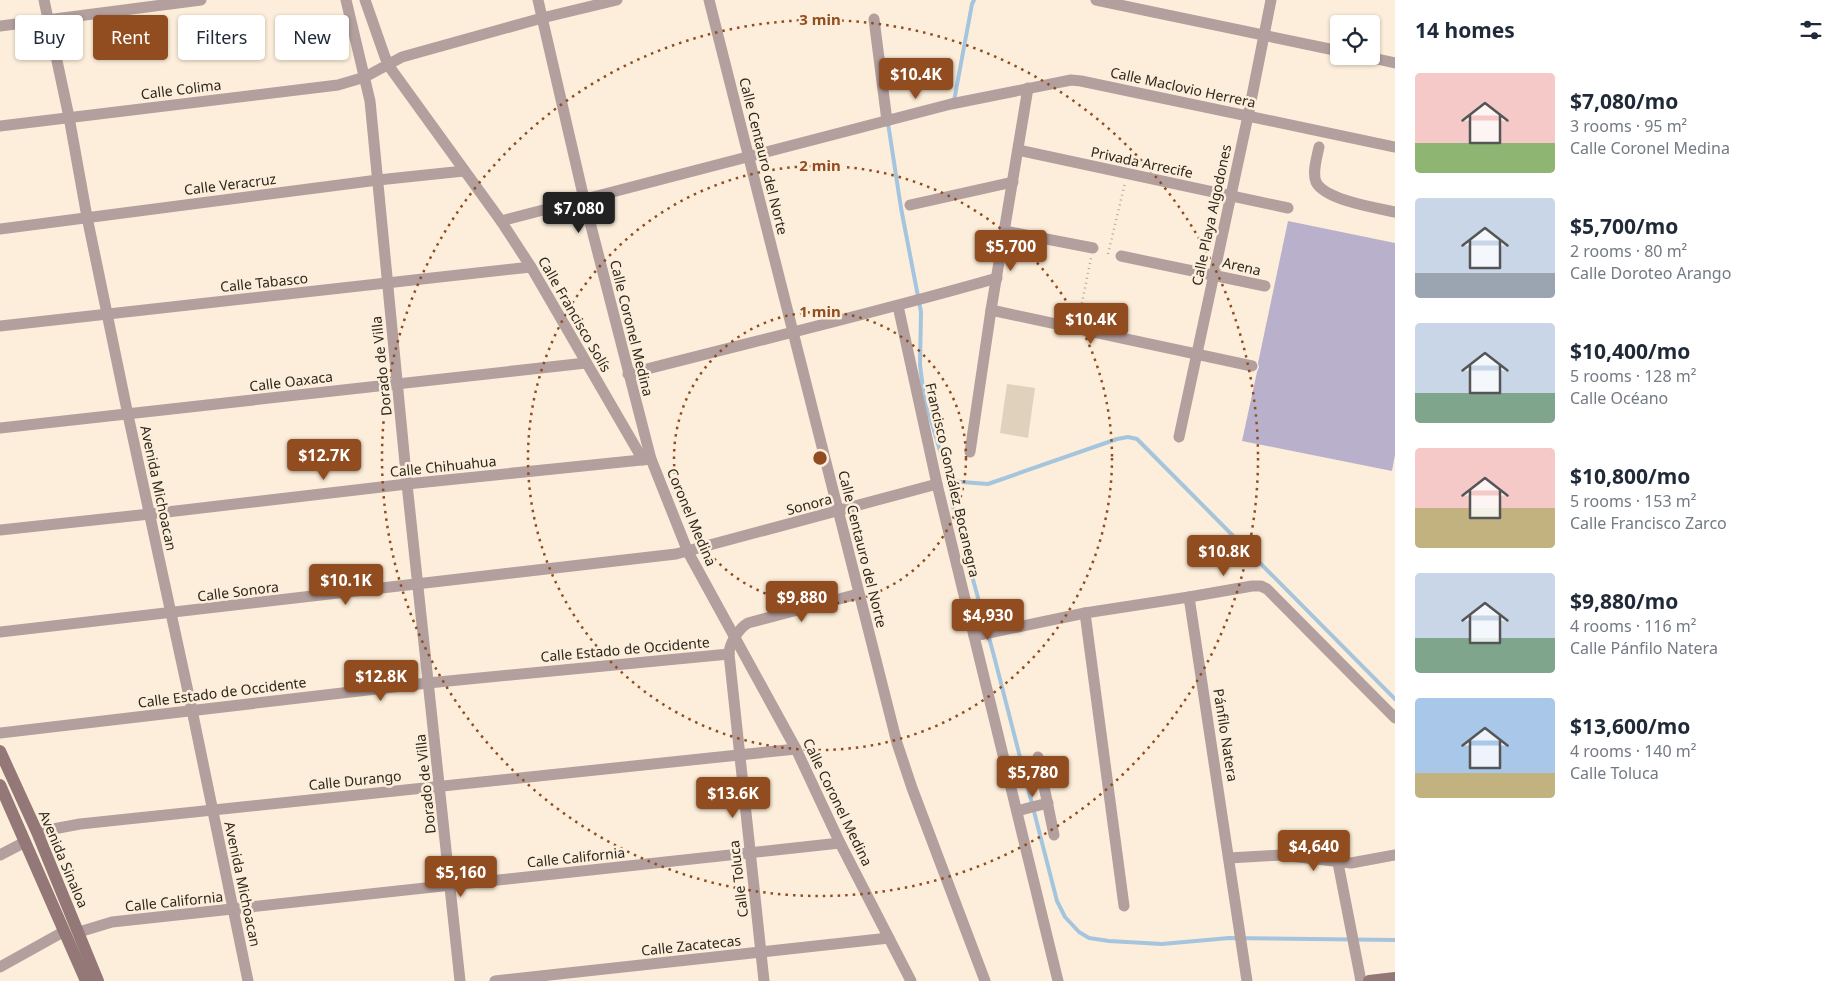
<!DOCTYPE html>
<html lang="en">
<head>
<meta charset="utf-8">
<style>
	body { margin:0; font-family:"Noto Sans",sans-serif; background:#f2f2f3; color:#1f2937; height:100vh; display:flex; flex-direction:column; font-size:19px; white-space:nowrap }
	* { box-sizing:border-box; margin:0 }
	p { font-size:16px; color:#747a83 }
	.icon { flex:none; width:28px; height:28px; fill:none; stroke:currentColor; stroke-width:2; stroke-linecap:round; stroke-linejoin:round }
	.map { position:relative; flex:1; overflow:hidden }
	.details { display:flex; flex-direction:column; background:#fff; width:450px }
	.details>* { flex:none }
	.guide { position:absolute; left:15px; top:15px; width:475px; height:45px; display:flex; gap:10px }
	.tools { position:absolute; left:1330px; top:15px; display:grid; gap:10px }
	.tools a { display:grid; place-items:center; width:50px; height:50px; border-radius:5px; background:#fff; box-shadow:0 1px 4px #0004; font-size:25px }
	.price { position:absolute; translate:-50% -42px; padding:0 11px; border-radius:5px; background:#914d1f; color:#fff; font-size:16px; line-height:32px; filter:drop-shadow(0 1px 2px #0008) }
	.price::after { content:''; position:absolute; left:50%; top:30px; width:15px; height:11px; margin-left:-8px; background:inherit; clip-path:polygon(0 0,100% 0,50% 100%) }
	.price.current { background:#222; color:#fff }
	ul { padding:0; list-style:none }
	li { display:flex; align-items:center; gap:15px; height:125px; padding:0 20px }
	li span { display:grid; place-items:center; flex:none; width:140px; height:100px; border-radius:5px; color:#555 }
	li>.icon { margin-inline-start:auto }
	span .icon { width:60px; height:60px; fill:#fffc; stroke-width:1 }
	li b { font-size:21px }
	h2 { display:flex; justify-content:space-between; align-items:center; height:60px; padding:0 20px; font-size:21px }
	.pill { padding:0 18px; border-radius:5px; background:#fff; box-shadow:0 1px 4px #0004; font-size:18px; line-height:45px }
	.pill.current { background:#914d1f; color:#fff }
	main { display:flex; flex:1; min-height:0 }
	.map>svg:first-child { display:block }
</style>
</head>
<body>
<main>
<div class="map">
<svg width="1395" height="981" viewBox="0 0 1395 981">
	<rect width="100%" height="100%" fill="#fceeda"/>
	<!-- green -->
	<path fill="#dfd1bc" d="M1007,384L1035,388L1028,438L1000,433Z"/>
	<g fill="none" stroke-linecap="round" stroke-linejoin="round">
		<!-- stream -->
		<g stroke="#a5c5de" stroke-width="4">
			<path d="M954,101L972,4L974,0"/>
			<path d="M888,123L901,208L921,312L920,365L924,397L949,481L988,484L1117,439L1128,437L1137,439L1395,699"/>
			<path d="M949,481L952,503L994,656L1057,901L1065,917L1079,932L1089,938L1109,941L1162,944L1229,938L1395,940"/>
		</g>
	</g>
	<!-- building -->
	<path fill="#b9b1cc" d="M1288,221L1395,243V455L1392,471L1242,441L1257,372L1259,367L1258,363Z"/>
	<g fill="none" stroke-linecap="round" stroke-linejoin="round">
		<!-- path -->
		<g stroke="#b5a999" stroke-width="2.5" stroke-dasharray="1 4" stroke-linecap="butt">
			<path d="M1108,254L1125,183"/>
			<path d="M1079,318L1091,258"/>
		</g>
		<!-- street -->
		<g stroke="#b29f9e" stroke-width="11">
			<path d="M44,0L69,117L87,217L128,415L192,710L248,981"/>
			<path d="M346,0L370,101L407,484L460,981"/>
			<path d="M365,0L385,57L391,69L501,221L531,267L643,460"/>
			<path d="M538,0L584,199L651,459L688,552L796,749L840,843L911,981"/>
			<path d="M709,0L897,743L912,788L985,981"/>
			<path d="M1096,0L1339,51"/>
			<path d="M874,19L887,121"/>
			<path d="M0,26L201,0"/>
			<path d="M1363,56L1395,63"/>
			<path d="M0,126L338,85L365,77L402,57L542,18L617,0"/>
			<path d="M1319,147C1317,157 1312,172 1316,182C1325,200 1376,208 1395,212"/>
			<path d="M1018,150L1288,208"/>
			<path d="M910,205L1013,182"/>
			<path d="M501,221L951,104L1071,80L1081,81L1395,147"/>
			<path d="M0,229L378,180L464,171"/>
			<path d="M1005,231L1093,248"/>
			<path d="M1121,256L1265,286"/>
			<path d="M898,306L937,484L1058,981"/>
			<path d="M991,310L1252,366"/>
			<path d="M0,326L531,267"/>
			<path d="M628,374C751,342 875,313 997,278"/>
			<path d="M0,428L586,363"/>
			<path d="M1179,437L1248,116L1271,0"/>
			<path d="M970,452L991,310L1028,88"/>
			<path d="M0,530L150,514L407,484L651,459"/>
			<path d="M1189,597L1252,586H1261L1267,589L1395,718"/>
			<path d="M1085,613L1124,906"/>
			<path d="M0,632L676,554L937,484"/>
			<path d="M974,636L1085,613L1189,597L1247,981"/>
			<path d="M729,654L764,981"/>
			<path d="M0,733L428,683L729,654C729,644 739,628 748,623L858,594"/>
			<path d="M1038,757L1054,835"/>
			<path d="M1017,811L1048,803"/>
			<path d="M37,832L80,824L796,749"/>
			<path d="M0,855L25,842"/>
			<path d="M1229,858L1281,855L1351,863L1395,855"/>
			<path d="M1338,863L1361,981"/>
			<path d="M79,932L112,922L840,843"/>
			<path d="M0,967L63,932"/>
			<path d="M495,981L889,938"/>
		</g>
		<!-- secondary -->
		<g stroke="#937877" stroke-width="12">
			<path d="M0,751L37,832L98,981"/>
			<path d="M0,785L86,981"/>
			<path d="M1369,981L1395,978"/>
		</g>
	</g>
	<!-- distance rings -->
	<g fill="none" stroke="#914d1f" stroke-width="2.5" stroke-dasharray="2.5 5">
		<circle cx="820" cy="458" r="146"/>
		<circle cx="820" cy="458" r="292"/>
		<circle cx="820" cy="458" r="438"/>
	</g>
	<g text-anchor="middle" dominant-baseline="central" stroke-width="5" stroke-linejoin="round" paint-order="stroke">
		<!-- street labels -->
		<g font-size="14" fill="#2d271d" stroke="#fceeda">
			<text transform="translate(1183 87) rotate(12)">Calle Maclovio Herrera</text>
			<text transform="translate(181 89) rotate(-7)">Calle Colima</text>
			<text transform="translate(764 156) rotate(76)">Calle Centauro del Norte</text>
			<text transform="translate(1142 162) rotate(12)">Privada Arrecife</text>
			<text transform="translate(230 184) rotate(-7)">Calle Veracruz</text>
			<text transform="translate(1211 215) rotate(-78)">Calle Playa Algodones</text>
			<text transform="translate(1242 266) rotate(13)">Arena</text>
			<text transform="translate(264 282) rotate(-6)">Calle Tabasco</text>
			<text transform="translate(575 314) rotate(60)">Calle Francisco Solís</text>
			<text transform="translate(632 328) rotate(76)">Calle Coronel Medina</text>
			<text transform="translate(381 366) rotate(-96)">Dorado de Villa</text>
			<text transform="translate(291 381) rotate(-7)">Calle Oaxaca</text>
			<text transform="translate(443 466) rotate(-6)">Calle Chihuahua</text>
			<text transform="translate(953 480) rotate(77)">Francisco González Bocanegra</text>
			<text transform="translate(159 488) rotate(78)">Avenida Michoacan</text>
			<text transform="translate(809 504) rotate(-15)">Sonora</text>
			<text transform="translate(692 517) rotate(67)">Coronel Medina</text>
			<text transform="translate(863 549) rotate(76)">Calle Centauro del Norte</text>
			<text transform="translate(238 591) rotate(-7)">Calle Sonora</text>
			<text transform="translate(625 649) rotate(-5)">Calle Estado de Occidente</text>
			<text transform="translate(222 692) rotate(-7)">Calle Estado de Occidente</text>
			<text transform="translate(1226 735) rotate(81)">Pánfilo Natera</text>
			<text transform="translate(355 780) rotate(-6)">Calle Durango</text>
			<text transform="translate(425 784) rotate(-96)">Dorado de Villa</text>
			<text transform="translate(838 802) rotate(64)">Calle Coronel Medina</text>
			<text transform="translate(576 857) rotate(-6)">Calle California</text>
			<text transform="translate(64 859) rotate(67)">Avenida Sinaloa</text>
			<text transform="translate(738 879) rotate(-97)">Calle Toluca</text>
			<text transform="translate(243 884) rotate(78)">Avenida Michoacan</text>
			<text transform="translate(174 901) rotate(-6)">Calle California</text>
			<text transform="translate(691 945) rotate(-6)">Calle Zacatecas</text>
		</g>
	</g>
	<circle cx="820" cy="458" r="8" fill="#914d1f" stroke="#fceeda" stroke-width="2.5"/>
	<g font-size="15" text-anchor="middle" font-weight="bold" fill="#914d1f" stroke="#fceeda" stroke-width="5" stroke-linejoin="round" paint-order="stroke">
		<text x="820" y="25">3 min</text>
		<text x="820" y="171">2 min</text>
		<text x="820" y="317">1 min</text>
	</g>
</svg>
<div class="tools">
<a><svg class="icon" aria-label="locate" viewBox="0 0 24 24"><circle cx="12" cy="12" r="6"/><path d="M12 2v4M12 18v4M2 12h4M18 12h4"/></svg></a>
</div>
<b class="price" style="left:916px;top:100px">$10.4K</b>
<b class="price current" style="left:579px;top:234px">$7,080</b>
<b class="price" style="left:1011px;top:272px">$5,700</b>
<b class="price" style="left:1091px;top:345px">$10.4K</b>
<b class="price" style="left:324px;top:481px">$12.7K</b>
<b class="price" style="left:1224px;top:577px">$10.8K</b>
<b class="price" style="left:346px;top:606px">$10.1K</b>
<b class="price" style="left:802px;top:623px">$9,880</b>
<b class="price" style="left:988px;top:641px">$4,930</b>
<b class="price" style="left:381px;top:702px">$12.8K</b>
<b class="price" style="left:1033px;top:798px">$5,780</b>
<b class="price" style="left:733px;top:819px">$13.6K</b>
<b class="price" style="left:1314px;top:872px">$4,640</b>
<b class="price" style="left:461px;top:898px">$5,160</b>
<div class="guide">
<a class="pill">Buy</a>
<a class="pill current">Rent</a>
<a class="pill">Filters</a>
<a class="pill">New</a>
</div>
</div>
<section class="details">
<h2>14 homes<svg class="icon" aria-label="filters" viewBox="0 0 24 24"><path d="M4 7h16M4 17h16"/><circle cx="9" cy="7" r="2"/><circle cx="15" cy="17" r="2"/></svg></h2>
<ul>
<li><span style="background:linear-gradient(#f6c9c9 70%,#8fb573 0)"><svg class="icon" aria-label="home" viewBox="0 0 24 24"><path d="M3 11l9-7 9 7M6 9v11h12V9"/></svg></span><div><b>$7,080/mo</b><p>3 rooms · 95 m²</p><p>Calle Coronel Medina</p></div></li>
<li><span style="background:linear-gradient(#c9d6e8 75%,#9aa5b1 0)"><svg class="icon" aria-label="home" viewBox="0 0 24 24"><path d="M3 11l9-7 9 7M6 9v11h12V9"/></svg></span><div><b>$5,700/mo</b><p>2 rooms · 80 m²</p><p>Calle Doroteo Arango</p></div></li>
<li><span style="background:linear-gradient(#c9d6e8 70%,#7fa58c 0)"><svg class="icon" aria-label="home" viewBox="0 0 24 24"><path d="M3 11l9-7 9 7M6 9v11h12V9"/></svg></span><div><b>$10,400/mo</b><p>5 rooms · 128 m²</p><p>Calle Océano</p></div></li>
<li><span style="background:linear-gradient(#f6c9c9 60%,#c2b280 0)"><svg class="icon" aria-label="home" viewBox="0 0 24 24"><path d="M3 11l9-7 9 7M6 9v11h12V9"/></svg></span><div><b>$10,800/mo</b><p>5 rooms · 153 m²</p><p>Calle Francisco Zarco</p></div></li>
<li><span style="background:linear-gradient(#c9d6e8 65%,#7fa58c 0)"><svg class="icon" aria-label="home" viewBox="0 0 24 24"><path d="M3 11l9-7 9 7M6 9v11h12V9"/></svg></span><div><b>$9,880/mo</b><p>4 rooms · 116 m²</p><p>Calle Pánfilo Natera</p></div></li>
<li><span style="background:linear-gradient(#a9c7e8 75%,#c2b280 0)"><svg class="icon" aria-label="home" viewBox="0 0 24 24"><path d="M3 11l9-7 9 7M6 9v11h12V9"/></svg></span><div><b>$13,600/mo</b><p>4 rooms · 140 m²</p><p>Calle Toluca</p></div></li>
</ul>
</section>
</main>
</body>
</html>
